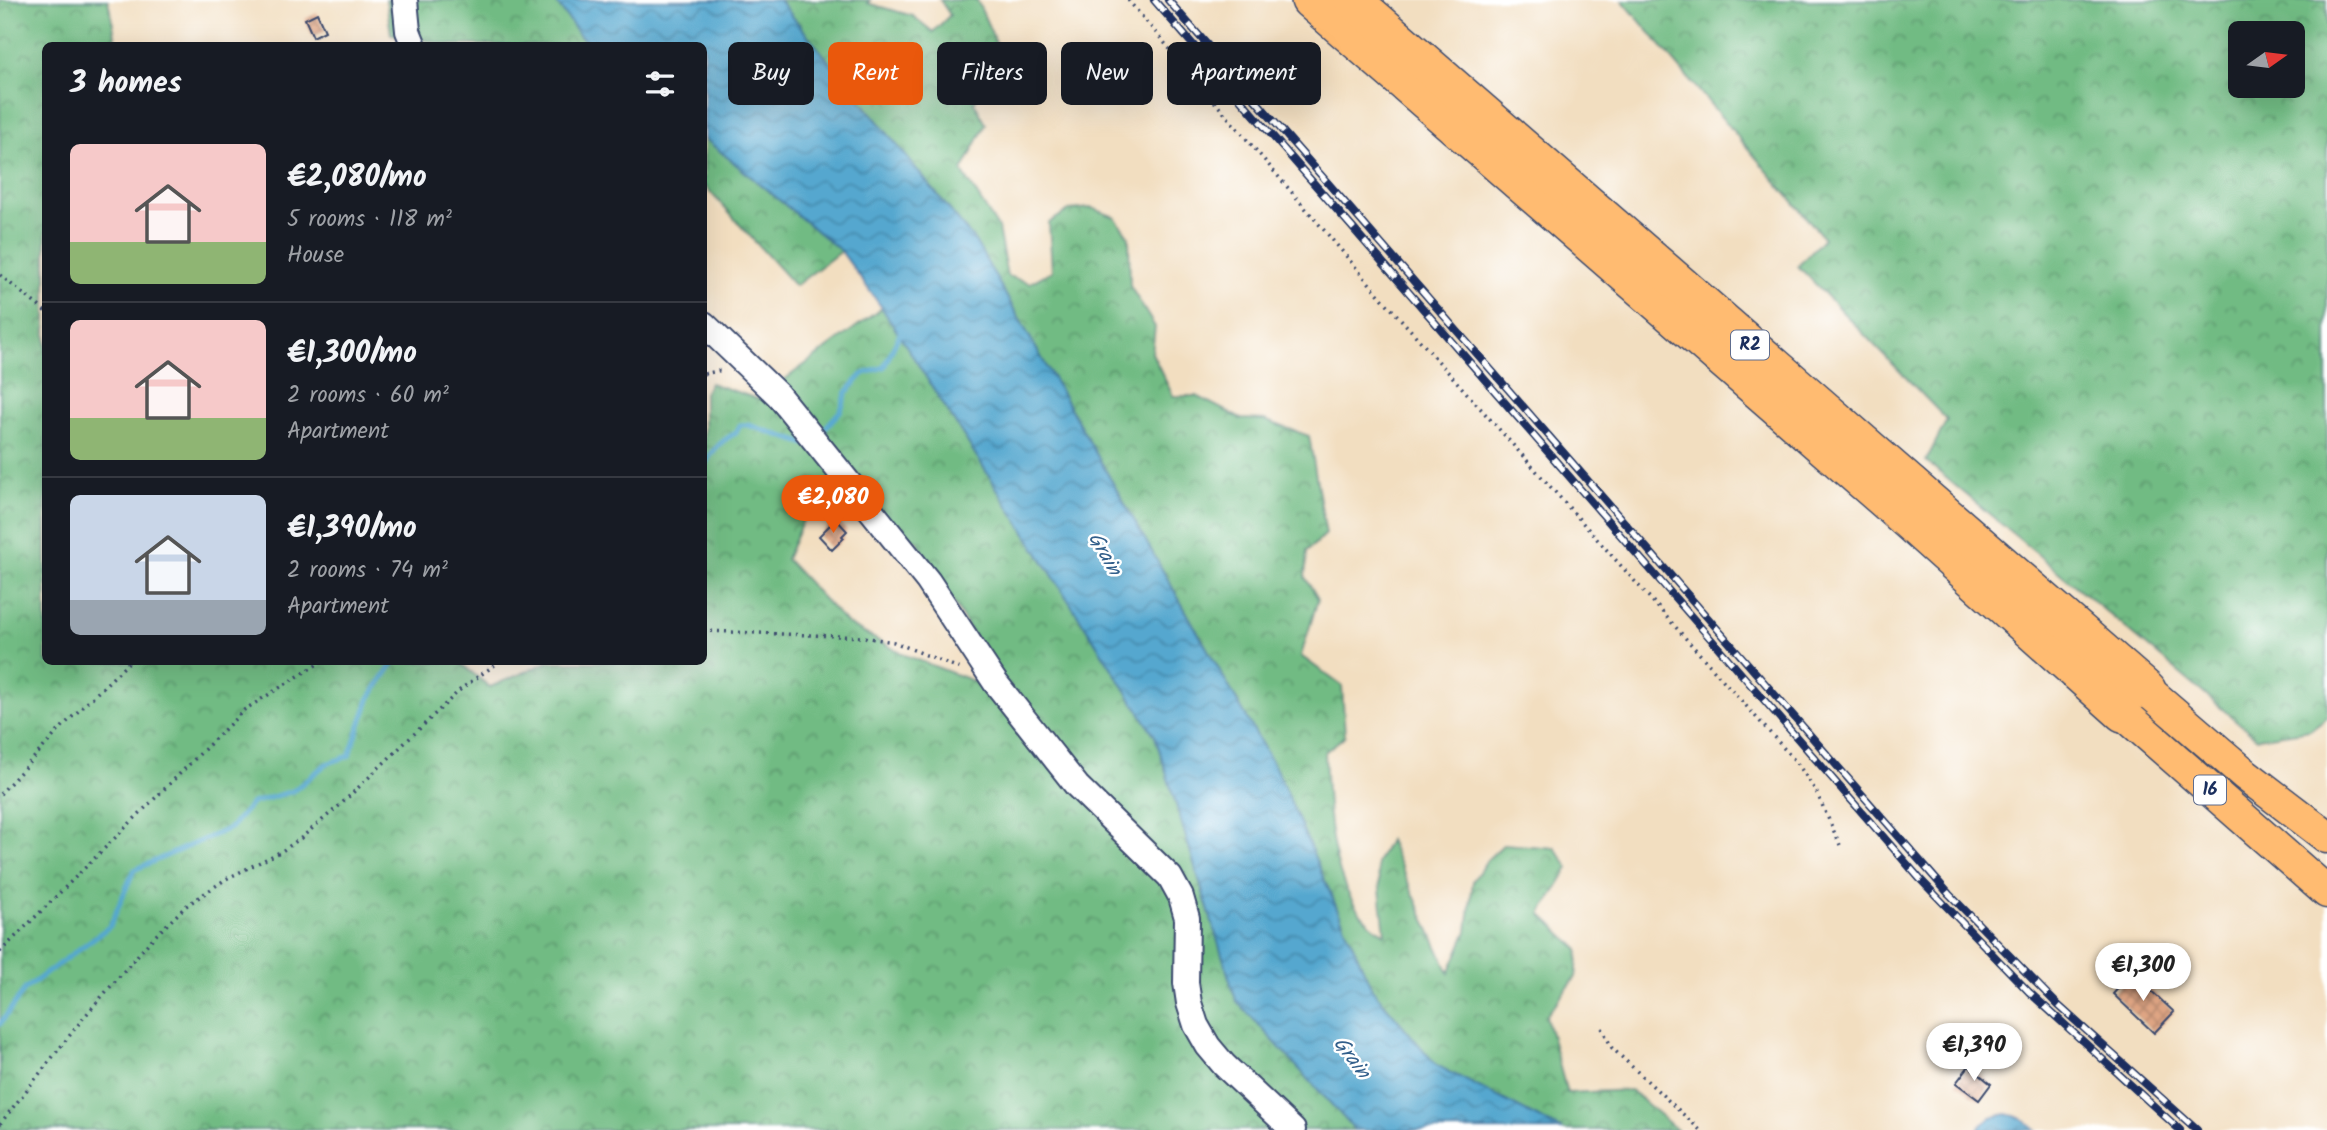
<!DOCTYPE html>
<html lang="en">
<head>
<meta charset="utf-8">
<style>
	body { margin:0; font-family:Kalam,sans-serif; background:#242831; color:#f1f3f6; height:100vh; display:flex; flex-direction:column; font-size:26px; white-space:nowrap }
	* { box-sizing:border-box; margin:0 }
	p { font-size:23px; color:#9ea1a6 }
	.icon { flex:none; width:38px; height:38px; fill:none; stroke:currentColor; stroke-width:2; stroke-linecap:round; stroke-linejoin:round }
	.map { position:relative; flex:1; overflow:hidden }
	.drawer { position:absolute; left:42px; top:42px; width:665px; height:623px; display:flex; flex-direction:column; background:#171b24; border-radius:10px; box-shadow:0 7px 28px #0002 }
	.drawer>* { flex:none }
	.guide { position:absolute; left:728px; top:42px; width:665px; height:63px; display:flex; gap:14px }
	.needle { width:46px; rotate:76deg }
	.buttons { position:absolute; left:2228px; top:21px; display:grid; gap:14px }
	.buttons a { display:grid; place-items:center; width:77px; height:77px; border-radius:10px; background:#171b24; box-shadow:0 7px 28px #0002; font-size:35px }
	.price { position:absolute; translate:-50% -60px; padding:0 16px; border-radius:24px; background:#fff; color:#222; font-size:23px; line-height:46px; filter:drop-shadow(0 2px 4px #0008) }
	.price::after { content:''; position:absolute; left:50%; top:42px; width:21px; height:16px; margin-left:-10px; background:inherit; clip-path:polygon(0 0,100% 0,50% 100%) }
	.price.on { background:#ea580c; color:#fff }
	ul { padding:0; list-style:none }
	li { display:flex; align-items:center; gap:21px; height:175px; padding:0 28px }
	li+li { border-top:2px solid #363941 }
	li span { display:grid; place-items:center; flex:none; width:196px; height:140px; border-radius:10px; color:#555 }
	li>.icon { margin-inline-start:auto }
	span .icon { width:84px; height:84px; fill:#fffc; stroke-width:1 }
	li b { font-size:30px }
	h2 { display:flex; justify-content:space-between; align-items:center; height:84px; padding:0 28px; font-size:30px }
	.tag { padding:0 24px; border-radius:10px; background:#171b24; box-shadow:0 7px 28px #0002; font-size:24px; line-height:63px }
	.tag.on { background:#ea580c; color:#fff }
	.map>svg:first-child { display:block }
</style>
</head>
<body>
<div class="map">
<svg width="2327" height="1130" viewBox="0 0 2327 1130">
	<defs>
		<pattern id="forest-crowns" width="20" height="18" patternUnits="userSpaceOnUse" patternTransform="scale(1.75)"><rect width="20" height="18" fill="#71bb83"/><path d="M2 6a3 3 0 1 1 6 0M12 15a3 3 0 1 1 6 0" fill="none" stroke="#5c986e"/></pattern>
		<pattern id="water-waves" width="16" height="10" patternUnits="userSpaceOnUse" patternTransform="scale(1.75)"><rect width="16" height="10" fill="#54a7cf"/><path d="M0 5q4-4 8 0t8 0" fill="none" stroke="#4588ab"/></pattern>
		<pattern id="building-cross-hatch" width="8" height="8" patternUnits="userSpaceOnUse" patternTransform="scale(1.75)"><rect width="8" height="8" fill="#dfa583"/><path d="M0 0l8 8M0 8l8-8" fill="none" stroke="#b4876e"/></pattern>
	</defs>
	<rect width="100%" height="100%" fill="#fff"/>
	<filter id="ink" filterUnits="userSpaceOnUse"><feTurbulence type="fractalNoise" baseFrequency=".0143" numOctaves="2"/><feDisplacementMap in="SourceGraphic" scale="14" xChannelSelector="R" yChannelSelector="G"/><feConvolveMatrix kernelMatrix="1 2 1 2 8 2 1 2 1" color-interpolation-filters="sRGB"/></filter>
	<filter id="wash" filterUnits="userSpaceOnUse"><feTurbulence type="fractalNoise" baseFrequency=".00686" numOctaves="4" result="noise"/><feDisplacementMap in="SourceGraphic" scale="28" xChannelSelector="R" yChannelSelector="G"/><feGaussianBlur stdDeviation="1.57" result="paint"/><feColorMatrix in="noise" values="0 0 0 0 0 0 0 0 0 0 0 0 0 0 0 0 0 1.4 0 .05"/><feComposite in="paint" operator="in"/></filter>
	<g filter="url(#wash)">
		<rect width="100%" height="100%" fill="#f2dec0"/>
		<!-- forest -->
		<g fill="url(#forest-crowns)" stroke="#467570" stroke-width="2" fill-rule="evenodd">
			<path d="M0,0H108L117,45L46,46V662H459L490,687L548,662H704V393L710,383L758,399L882,308L1155,736L1236,1000L1355,1130H0ZM817,488L917,541L977,642L981,684L905,655L847,624L786,559Z"/>
			<path d="M386,0H555L580,36L592,45H450L391,34Z"/>
			<path d="M779,0H870L867,3L913,16L933,32L950,15L940,0H977L1004,61L974,102L986,124L962,171L998,228L1007,276L1030,283L1052,271L1049,223L1069,210L1092,208L1115,217L1129,237L1130,286L1155,327L1152,353L1173,396H1197L1241,419L1264,420L1309,436L1326,534L1307,551L1305,577L1318,599L1301,656L1342,686L1345,736L1325,752C1328,810 1328,903 1385,934L1377,863L1389,840L1449,973L1467,931L1473,881L1487,860L1504,844L1555,848L1569,868L1541,914L1579,950L1576,977L1546,1016L1567,1093L1631,1090L1677,1130H1562L1436,1065L1372,989L1278,773L975,241Z"/>
			<path d="M1622,0H2327V717L2310,730L2257,738L1926,461L1947,420L1798,266L1824,238ZM2292,33V86H2240V33Z"/>
			<path d="M704,138L841,251L795,286L704,185Z"/>
		</g>
		<!-- water -->
		<g fill="url(#water-waves)" stroke="#386b96" stroke-width="2">
			<path d="M555,0H779L975,241L1278,773L1372,989L1436,1065L1562,1130H1355L1236,1000L1155,736L882,308L841,251L704,138V46L592,45L580,36Z"/>
			<path d="M2007,1114L2022,1118L2036,1130H1977L1991,1117Z"/>
		</g>
		<g fill="none" stroke-linecap="round" stroke-linejoin="round">
			<!-- stream -->
			<g stroke="#54a7cf" stroke-width="5">
				<path d="M820,434L841,410L847,392L863,374L884,367L901,331"/>
				<path d="M704,466C713,450 720,441 736,433L740,425H748L806,444"/>
				<path d="M0,1024L25,989L110,926L134,870L230,828L252,803L293,791L326,764L349,756L370,697L394,662"/>
			</g>
		</g>
		<g id="blocks">
			<!-- building -->
			<g fill="url(#building-cross-hatch)">
				<path d="M317,13L325,31L313,37L305,19Z"/>
				<path d="M836,519L847,531L842,536L844,538L832,550L819,536Z"/>
				<path d="M2132,973L2174,1012L2154,1033L2113,994Z"/>
				<path d="M1969,1066L1991,1084L1979,1100L1956,1083Z"/>
			</g>
		</g>
	</g>
	<g filter="url(#ink)">
		<use href="#blocks" fill-opacity="0" stroke="#3b496d" stroke-width="2"/>
		<g fill="none" stroke-linecap="round" stroke-linejoin="round">
			<defs>
				<g id="minor">
					<path d="M405,0L408,31L414,46"/>
					<path d="M704,324L778,395L928,581L995,682L1077,786L1170,877L1181,897L1187,918L1186,983L1189,1003L1196,1025L1208,1046L1224,1065L1293,1130"/>
				</g>
				<g id="major">
					<path d="M2147,690L2246,775L2327,837"/>
					<path d="M2123,713L2327,892"/>
				</g>
				<g id="highway">
					<path d="M1310,0L1887,502L2123,713"/>
					<path d="M1353,0L2147,690"/>
				</g>
			</defs>
			<!-- minor casing -->
			<use href="#minor" stroke="#3b496d" stroke-width="28"/>
			<!-- major casing -->
			<use href="#major" stroke="#3b496d" stroke-width="35"/>
			<!-- highway casing -->
			<use href="#highway" stroke="#3b496d" stroke-width="40"/>
			<!-- path -->
			<g stroke="#3b496d" stroke-width="3.5" stroke-dasharray="2 5" stroke-linecap="butt">
				<path d="M1128,0L1381,297L1797,763L1816,791L1840,845"/>
				<path d="M0,275L46,312"/>
				<path d="M704,374L722,370"/>
				<path d="M704,631L863,637L894,642L961,669"/>
				<path d="M0,794L65,724L129,662"/>
				<path d="M0,952L244,710L321,662"/>
				<path d="M1602,1028L1612,1048L1700,1130"/>
				<path d="M0,1124L85,1016L150,941L186,906L226,879L282,851L301,838L339,806L462,688L499,662"/>
			</g>
			<!-- minor -->
			<use href="#minor" stroke="#fff" stroke-width="24"/>
			<!-- major -->
			<use href="#major" stroke="#ffbb71" stroke-width="32"/>
			<!-- highway -->
			<use href="#highway" stroke="#ffbb71" stroke-width="37"/>
			<defs>
				<g id="rail">
					<path d="M1154,0L1920,879L2029,992L2180,1130"/>
					<path d="M1168,0L1949,894L2058,1005L2197,1130"/>
				</g>
			</defs>
			<!-- rail casing -->
			<use href="#rail" stroke="#1b2f5e" stroke-width="8"/>
			<!-- rail -->
			<use href="#rail" stroke="#fff" stroke-width="5" stroke-dasharray="16" stroke-linecap="butt"/>
		</g>
	</g>
	<g text-anchor="middle" dominant-baseline="central" stroke-width="5" stroke-linejoin="round" paint-order="stroke">
		<!-- shield labels -->
		<g fill="#fff" stroke="#5f6d8e" stroke-width="2">
			<rect x="1731" y="330.5" width="38" height="29" rx="5"/>
			<rect x="2194" y="775.5" width="32" height="29" rx="5"/>
		</g>
		<g font-size="18" font-weight="bold" fill="#1b2f5e">
			<text x="1750" y="345">R2</text>
			<text x="2210" y="790">16</text>
		</g>
		<!-- water labels -->
		<g font-size="21" font-style="italic" fill="#325f8b" stroke="#fff">
			<text transform="translate(1104 554) rotate(60)">Grain</text>
			<text transform="translate(1351 1058) rotate(53)">Grain</text>
		</g>
	</g>
</svg>
<div class="buttons">
<a><svg class="needle" viewBox="-14 -14 28 28"><path d="M0-13l5 13h-10z" fill="#e53935"/><path d="M0 13l5-13h-10z" fill="#9ea1a6"/></svg></a>
</div>
<b class="price on" style="left:833px;top:535px">€2,080</b>
<b class="price" style="left:2143px;top:1003px">€1,300</b>
<b class="price" style="left:1974px;top:1083px">€1,390</b>
<div class="guide">
<a class="tag">Buy</a>
<a class="tag on">Rent</a>
<a class="tag">Filters</a>
<a class="tag">New</a>
<a class="tag">Apartment</a>
</div>
<section class="drawer">
<h2>3 homes<svg class="icon" aria-label="filters" viewBox="0 0 24 24"><path d="M4 7h16M4 17h16"/><circle cx="9" cy="7" r="2"/><circle cx="15" cy="17" r="2"/></svg></h2>
<ul>
<li><span style="background:linear-gradient(#f6c9c9 70%,#8fb573 0)"><svg class="icon" aria-label="home" viewBox="0 0 24 24"><path d="M3 11l9-7 9 7M6 9v11h12V9"/></svg></span><div><b>€2,080/mo</b><p>5 rooms · 118 m²</p><p>House</p></div></li>
<li><span style="background:linear-gradient(#f6c9c9 70%,#8fb573 0)"><svg class="icon" aria-label="home" viewBox="0 0 24 24"><path d="M3 11l9-7 9 7M6 9v11h12V9"/></svg></span><div><b>€1,300/mo</b><p>2 rooms · 60 m²</p><p>Apartment</p></div></li>
<li><span style="background:linear-gradient(#c9d6e8 75%,#9aa5b1 0)"><svg class="icon" aria-label="home" viewBox="0 0 24 24"><path d="M3 11l9-7 9 7M6 9v11h12V9"/></svg></span><div><b>€1,390/mo</b><p>2 rooms · 74 m²</p><p>Apartment</p></div></li>
</ul>
</section>
</div>
</body>
</html>
